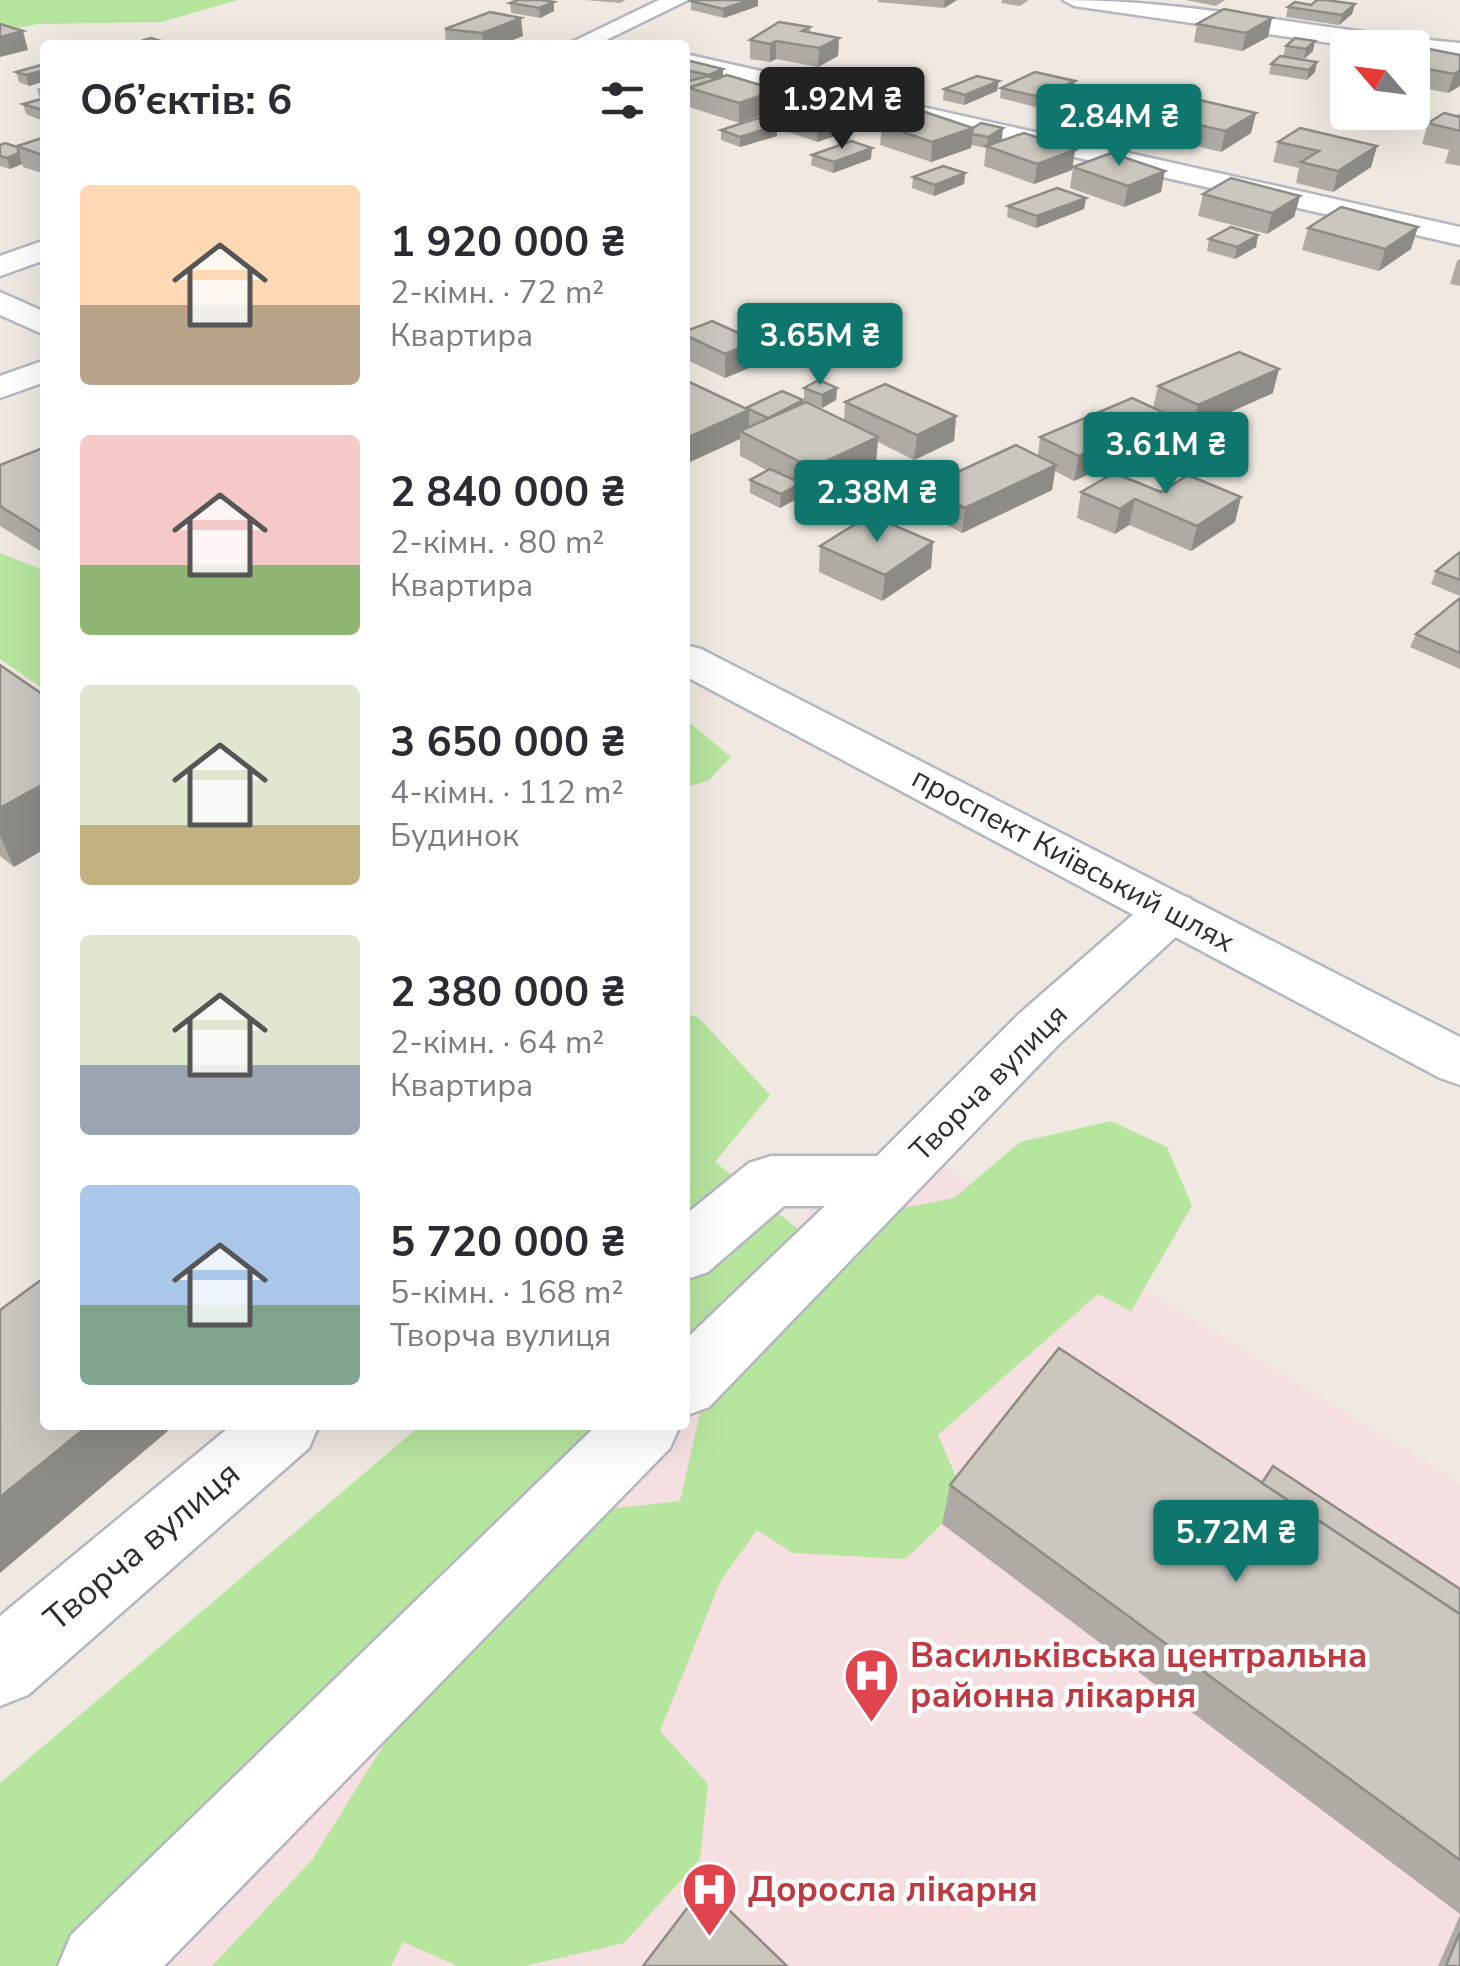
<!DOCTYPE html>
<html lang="uk">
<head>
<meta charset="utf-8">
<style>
	body { margin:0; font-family:"Nunito Sans",sans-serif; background:#f2f2f3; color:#2b2b33; height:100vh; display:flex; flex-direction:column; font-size:38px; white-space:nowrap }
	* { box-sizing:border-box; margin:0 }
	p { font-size:32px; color:#7c7c81 }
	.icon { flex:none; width:55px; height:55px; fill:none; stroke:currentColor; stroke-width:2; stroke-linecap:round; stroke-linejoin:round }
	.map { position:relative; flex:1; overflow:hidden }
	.details { position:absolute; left:40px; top:40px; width:650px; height:1390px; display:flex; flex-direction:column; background:#fff; border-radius:10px; box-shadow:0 10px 40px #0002 }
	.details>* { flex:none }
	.needle { width:65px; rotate:298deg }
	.controls { position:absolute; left:1330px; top:30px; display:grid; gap:20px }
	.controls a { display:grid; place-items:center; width:100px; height:100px; border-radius:10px; background:#fff; box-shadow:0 10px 40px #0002; font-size:50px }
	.price { position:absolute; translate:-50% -85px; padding:0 22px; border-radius:10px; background:#0f766e; color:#fff; font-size:32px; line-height:65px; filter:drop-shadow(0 2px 5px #0008) }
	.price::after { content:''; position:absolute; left:50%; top:60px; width:30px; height:22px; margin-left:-15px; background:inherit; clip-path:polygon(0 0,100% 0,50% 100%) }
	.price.active { background:#222; color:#fff }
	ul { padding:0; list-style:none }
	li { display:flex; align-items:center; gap:30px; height:250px; padding:0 40px }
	li span { display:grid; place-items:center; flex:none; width:280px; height:200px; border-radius:10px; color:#555 }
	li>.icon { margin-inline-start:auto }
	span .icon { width:120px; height:120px; fill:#fffc; stroke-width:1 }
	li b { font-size:42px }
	h2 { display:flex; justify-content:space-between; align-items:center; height:120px; padding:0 40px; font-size:42px }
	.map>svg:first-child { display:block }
</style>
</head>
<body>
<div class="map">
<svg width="1460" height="1966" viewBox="0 0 1460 1966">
	<rect width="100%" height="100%" fill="#efe9e1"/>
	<!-- medical -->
	<path fill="#f5dfe0" d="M941,1164L1460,1483V1966H35L587,1425H685V1329L815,1202L868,1238Z"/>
	<!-- green -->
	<g fill="#b6e59e">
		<path d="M0,0H238L161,22L38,24L0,32Z"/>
		<path d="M0,553L45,571V690L0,659Z"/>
		<path d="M685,723H690L731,757L709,780L685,788Z"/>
		<path d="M685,1014L698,1017L770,1095L715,1162L808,1237L685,1359Z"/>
		<path d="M1111,1121L1167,1147L1192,1206L1131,1311L1098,1294L938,1435L966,1500L906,1559L793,1553L757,1530L720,1582L660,1731L708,1784L700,1859L624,1943L525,1966H458L403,1942L391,1966H212L312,1860L426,1677L591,1511L680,1501L706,1387L878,1213L954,1198L1020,1142Z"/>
		<path d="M421,1425H618L67,1966H0V1783Z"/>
	</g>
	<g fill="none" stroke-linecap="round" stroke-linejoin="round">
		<defs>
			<g id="minor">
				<path d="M659,0H688L596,45H566Z"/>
				<path d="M1063,0C1196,0 1328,32 1460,43V57L1412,53V48H1365L1074,6Z"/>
				<path d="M685,54L1460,227V245L685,68Z"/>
				<path d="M45,240V260L0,276V256Z"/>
				<path d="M45,360V382L0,398V376Z"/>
				<path d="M1171,893L1190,898L1197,911L1190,924L1059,1044L709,1407L685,1416V1340L825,1206H784L708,1272L685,1280V1215L749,1163L771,1156H877L1019,1014L1152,898Z"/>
				<path d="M232,1425H319L309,1448L28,1695L0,1706V1616Z"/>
				<path d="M597,1425H680L670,1448L164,1966H58L71,1935Z"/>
			</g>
			<g id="secondary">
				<path d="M0,292L45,312V335L0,315Z"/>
				<path d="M685,645L701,649L1460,1037V1085L1440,1078L685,676Z"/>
			</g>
		</defs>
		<!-- minor casing -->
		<use href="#minor" stroke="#b4b7c1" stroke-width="5"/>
		<!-- secondary casing -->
		<use href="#secondary" stroke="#b4b7c1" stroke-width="5"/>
		<!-- minor -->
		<use href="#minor" fill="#fff" fill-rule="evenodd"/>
		<!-- secondary -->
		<use href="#secondary" fill="#fff" fill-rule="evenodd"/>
	</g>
	<!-- wall -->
	<g fill="#afaba4">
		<path d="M585,0H626L620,3Z"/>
		<path d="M694,0H758V6L724,18L691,10V1Z"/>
		<path d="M878,0H957L944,8L878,2Z"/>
		<path d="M1002,0H1029L1020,6L1001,3Z"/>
		<path d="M1186,0H1225L1216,6Z"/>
		<path d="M510,3L554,11L540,18L511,13Z"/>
		<path d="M1355,4L1352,14L1339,25L1286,17L1288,7L1311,5Z"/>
		<path d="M1197,24L1268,37L1242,51L1194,42Z"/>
		<path d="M810,27V33L839,38L838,56L818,67L776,59L770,62L750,59V40Z"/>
		<path d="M445,29L523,36L500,45H446Z"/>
		<path d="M1286,46L1313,51L1304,59L1283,56Z"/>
		<path d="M1412,50L1460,55V86L1448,93L1412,86Z"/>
		<path d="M685,63L723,69V76L777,107L860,108L859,128L817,142L777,128V136L740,147L721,140V130L775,125L776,110L739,123L689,107V96L685,95V82L690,81L685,80Z"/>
		<path d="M45,64V81L29,86L19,82L16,72Z"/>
		<path d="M1271,64L1315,72L1307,80L1269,74Z"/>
		<path d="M45,86V122L26,114L23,104L40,99L37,89Z"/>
		<path d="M1001,88L1074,91L1039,108L1000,98Z"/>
		<path d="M944,89L997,91L964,105L943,100Z"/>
		<path d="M1072,106L1144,114L1120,127L1070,116Z"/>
		<path d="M922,111L1002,139L996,142L1075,150L1072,170L1034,184L984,166L986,148L971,145V148L931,162L880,145L882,125Z"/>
		<path d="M1256,113L1251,133L1221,152L1160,137L1164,117Z"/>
		<path d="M1460,114V166L1445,163L1449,150L1422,144L1428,123Z"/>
		<path d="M45,136V174L23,167L22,164L10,169L0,166V145L17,147Z"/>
		<path d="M1278,142L1377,146L1371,167L1333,192L1296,183L1299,168L1273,162Z"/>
		<path d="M812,155L871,159L833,173L811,165Z"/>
		<path d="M1073,167L1161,192L1124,207L1070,188Z"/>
		<path d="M965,173L964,184L934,196L912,188L913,177Z"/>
		<path d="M1203,194L1300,196L1294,217L1267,234L1198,216Z"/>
		<path d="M1086,198L1084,209L1036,228L1007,217L1008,206Z"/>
		<path d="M1308,228L1411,249L1379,271L1302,250Z"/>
		<path d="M1258,235L1256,247L1235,259L1207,251L1209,239Z"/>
		<path d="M1460,259V286L1450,284L1457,261Z"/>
		<path d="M685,330L756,341V365L725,378L685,359Z"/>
		<path d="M685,380L746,409L803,400V403L844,421L845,402L956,416L954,441L914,460L878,442L876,462L811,493L801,488L800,497L780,508L750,493V480L768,471L740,456V439L690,462L685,460Z"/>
		<path d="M1158,386L1273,393L1192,429L1170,418L1165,440L1074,481L1055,471L1052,490L962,533L923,512L925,487L1038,455L1040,437L1153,408Z"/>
		<path d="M804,388H837L836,400L822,408L804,400Z"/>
		<path d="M45,447V554L0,526V465Z"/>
		<path d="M1081,492H1161L1241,497L1235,522L1191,551L1129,525L1115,534L1077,518Z"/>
		<path d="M933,542L931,568L882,601L819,572L820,546Z"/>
		<path d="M1460,552V596L1431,584L1436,571Z"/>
		<path d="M1460,598V669L1410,647L1416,634Z"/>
		<path d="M0,665L14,867L0,856Z"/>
		<path d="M1262,1483L1460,1589V1914L942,1524L950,1485Z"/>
		<path d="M1460,1915V1966H1438Z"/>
	</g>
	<!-- shaded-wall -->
	<g fill="#8e8b86">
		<path d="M749,0H758V6L724,18L723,9Z"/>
		<path d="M945,0H957L944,8Z"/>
		<path d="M554,2V11L540,18L539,8Z"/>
		<path d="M1355,4L1352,14L1339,25L1342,15Z"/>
		<path d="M521,18L523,36L500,45H483L482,33Z"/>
		<path d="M1272,18L1268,37L1242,51L1246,33Z"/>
		<path d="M23,31L28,50L0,57V37Z"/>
		<path d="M839,38L838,56L818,67L819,48Z"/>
		<path d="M776,41V59L770,62V44Z"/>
		<path d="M1315,41L1313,51L1304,59L1306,49Z"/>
		<path d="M1317,62L1315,72L1307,80L1309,70Z"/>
		<path d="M723,69V79L709,85V75Z"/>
		<path d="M45,70V81L29,86L26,75Z"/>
		<path d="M1460,70V86L1448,93L1454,74Z"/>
		<path d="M999,81L997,91L964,105L965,95Z"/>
		<path d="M1075,81L1074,91L1039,108L1040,97Z"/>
		<path d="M777,90L776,110L739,123V103Z"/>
		<path d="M1146,104L1144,114L1120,127L1122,117Z"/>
		<path d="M860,108L859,128L817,142L818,122Z"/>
		<path d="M1256,113L1251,133L1221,152L1225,131Z"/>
		<path d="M777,125V136L740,147V137Z"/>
		<path d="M973,128L971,148L931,162L932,142Z"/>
		<path d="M1003,128L1002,139L987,148L988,137Z"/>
		<path d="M1377,146L1371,167L1333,192L1338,171Z"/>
		<path d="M872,148L871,159L833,173L834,162Z"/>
		<path d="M1075,150L1072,170L1034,184L1037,164Z"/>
		<path d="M19,153L22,164L10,169L7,158Z"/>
		<path d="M1165,171L1161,192L1124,207L1128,186Z"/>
		<path d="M965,173L964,184L934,196L935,185Z"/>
		<path d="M1300,196L1294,217L1267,234L1272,213Z"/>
		<path d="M1086,198L1084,209L1036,228L1037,216Z"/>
		<path d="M1418,227L1411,249L1379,271L1385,249Z"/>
		<path d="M1258,235L1256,247L1235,259L1237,247Z"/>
		<path d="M756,341V365L725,378V354Z"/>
		<path d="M1279,369L1273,393L1192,429L1198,405Z"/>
		<path d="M837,388L836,400L822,408V395Z"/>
		<path d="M749,410V435L740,431V439L690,462L689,437Z"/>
		<path d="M956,416L954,441L914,460L917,435Z"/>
		<path d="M1171,416L1165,440L1074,481L1079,456Z"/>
		<path d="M878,437L876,462L811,493L812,468Z"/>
		<path d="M1056,465L1052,490L962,533L965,508Z"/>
		<path d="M801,483L800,497L780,508L781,494Z"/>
		<path d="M1241,497L1235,522L1191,551L1197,526Z"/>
		<path d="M1135,499L1129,525L1115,534L1120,509Z"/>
		<path d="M933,542L931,568L882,601L885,575Z"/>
		<path d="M45,783V849L14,867L0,836V808Z"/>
		<path d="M89,1425H175L0,1573V1497Z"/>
	</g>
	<!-- building -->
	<g fill="#cbc7bf" stroke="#8e8b86" stroke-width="2.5">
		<path d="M518,0H542L554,2L539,8L510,3Z"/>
		<path d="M694,0H749L723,9L691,1Z"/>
		<path d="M1317,0H1326L1355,4L1342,15L1288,7L1295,2L1311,5Z"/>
		<path d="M1224,9L1272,18L1246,33L1197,24Z"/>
		<path d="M490,12L521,18L482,33L445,29Z"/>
		<path d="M779,22L810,27L802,31L839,38L819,48L776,41L770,44L750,40Z"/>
		<path d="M0,24L23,31L0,37Z"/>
		<path d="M151,38L174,45H128Z"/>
		<path d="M1295,38L1315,41L1306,49L1286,46Z"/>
		<path d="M1419,47L1460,55V70L1454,74L1412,66V50Z"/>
		<path d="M1280,56L1317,62L1309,70L1271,64Z"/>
		<path d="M690,61L723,69L709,75L685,70V63Z"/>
		<path d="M45,64V70L26,75L16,72Z"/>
		<path d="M1035,72L1075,81L1040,97L1001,88Z"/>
		<path d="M727,75L777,90L739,103L689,88Z"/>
		<path d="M708,76L716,79L691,87L685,85V82Z"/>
		<path d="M977,76L999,81L965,95L944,89Z"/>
		<path d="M1097,93L1146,104L1122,117L1072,106Z"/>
		<path d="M818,94L860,108L818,122L776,107Z"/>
		<path d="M45,98V111L23,104Z"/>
		<path d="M1195,99L1256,113L1225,131L1164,117Z"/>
		<path d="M922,111L973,128L932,142L882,125Z"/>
		<path d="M1444,113L1460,117V131L1428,123Z"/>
		<path d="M758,118L777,125L740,137L721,130Z"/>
		<path d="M981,123L1003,128L988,137L972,134L973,128Z"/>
		<path d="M1300,128L1377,146L1338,171L1301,162L1319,151L1278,142Z"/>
		<path d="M1024,133L1075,150L1037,164L986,146Z"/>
		<path d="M45,137V156L17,146Z"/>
		<path d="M851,141L872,148L834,162L812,155Z"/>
		<path d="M5,143L17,147L19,153L7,158L0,156V145Z"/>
		<path d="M1111,153L1165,171L1128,186L1073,167Z"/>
		<path d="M943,166L965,173L935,185L913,177Z"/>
		<path d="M1231,178L1300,196L1272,213L1203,194Z"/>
		<path d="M1057,188L1086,198L1037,216L1008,206Z"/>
		<path d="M1341,207L1418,227L1385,249L1308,228Z"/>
		<path d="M1231,227L1258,235L1237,247L1209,239Z"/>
		<path d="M712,321L756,341L725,354L685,335V330L687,331Z"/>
		<path d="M1239,352L1279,369L1198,405L1158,386Z"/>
		<path d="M685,380L749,410L689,437L685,435Z"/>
		<path d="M819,380L837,388L822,395L804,388Z"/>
		<path d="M885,384L956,416L917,435L845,402Z"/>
		<path d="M782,391L803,400L768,418L746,408Z"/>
		<path d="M1132,398L1171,416L1079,456L1040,437Z"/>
		<path d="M806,402L878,437L812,468L740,431Z"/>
		<path d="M1016,445L1056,465L965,508L925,487Z"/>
		<path d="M45,447V534L0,506V465Z"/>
		<path d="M770,469L801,483L781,494L750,480Z"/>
		<path d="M1114,473L1161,492L1188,475L1241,497L1197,526L1135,499L1120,509L1081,492Z"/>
		<path d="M870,515L933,542L885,575L820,546Z"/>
		<path d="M1460,552V580L1436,571Z"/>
		<path d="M1460,598V653L1416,634Z"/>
		<path d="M0,665L45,696V783L0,808Z"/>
		<path d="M45,1277V1425H89L0,1497V1310Z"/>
		<path d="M1059,1348L1460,1614V1860L950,1485Z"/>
		<path d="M1273,1466L1460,1589V1614L1262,1483Z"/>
		<path d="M704,1886L787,1966H643Z"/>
		<path d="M1460,1932V1966H1446Z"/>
	</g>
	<!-- icons -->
	<defs>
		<symbol id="hospital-pin" viewBox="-11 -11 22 30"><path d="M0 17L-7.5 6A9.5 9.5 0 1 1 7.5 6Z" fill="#e0444e" stroke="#fff"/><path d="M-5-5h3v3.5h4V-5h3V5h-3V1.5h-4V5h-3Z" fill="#fff"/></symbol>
	</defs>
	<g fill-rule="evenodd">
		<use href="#hospital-pin" x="840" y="1644" width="63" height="86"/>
		<use href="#hospital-pin" x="678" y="1858" width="63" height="86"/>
	</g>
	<g text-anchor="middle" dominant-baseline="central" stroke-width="9" stroke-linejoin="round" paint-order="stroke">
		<!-- street labels -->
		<g font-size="30" fill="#2e2e2e" stroke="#fff">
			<text transform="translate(1073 860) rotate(28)">проспект Київський шлях</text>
			<text transform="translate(989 1083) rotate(-45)">Творча вулиця</text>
		</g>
		<!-- near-street labels -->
		<g font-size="35" fill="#2e2e2e" stroke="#fff">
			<text transform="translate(142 1546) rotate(-40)">Творча вулиця</text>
		</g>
		<!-- near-health labels -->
		<g font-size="35" font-weight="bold" fill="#be3a42" stroke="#fff" text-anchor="start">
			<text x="910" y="1655">Васильківська центральна<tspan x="910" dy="40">районна лікарня</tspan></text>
			<text x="748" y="1889">Доросла лікарня</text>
		</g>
	</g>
</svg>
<div class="controls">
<a><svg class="needle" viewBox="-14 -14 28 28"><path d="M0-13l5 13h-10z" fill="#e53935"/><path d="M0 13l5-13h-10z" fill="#7c7c81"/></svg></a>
</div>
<b class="price active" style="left:842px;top:152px">1.92M ₴</b>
<b class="price" style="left:1119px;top:169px">2.84M ₴</b>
<b class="price" style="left:820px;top:388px">3.65M ₴</b>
<b class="price" style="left:1166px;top:497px">3.61M ₴</b>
<b class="price" style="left:877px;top:545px">2.38M ₴</b>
<b class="price" style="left:1236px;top:1585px">5.72M ₴</b>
<section class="details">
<h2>Об’єктів: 6<svg class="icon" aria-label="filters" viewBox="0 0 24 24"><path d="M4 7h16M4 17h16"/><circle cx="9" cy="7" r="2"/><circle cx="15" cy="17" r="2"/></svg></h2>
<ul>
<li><span style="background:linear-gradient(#ffd9b3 60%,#b9a48a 0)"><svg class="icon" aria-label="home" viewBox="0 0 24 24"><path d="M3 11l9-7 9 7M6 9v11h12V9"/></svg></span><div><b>1 920 000 ₴</b><p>2-кімн. · 72 m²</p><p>Квартира</p></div></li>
<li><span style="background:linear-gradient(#f6c9c9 65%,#8fb573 0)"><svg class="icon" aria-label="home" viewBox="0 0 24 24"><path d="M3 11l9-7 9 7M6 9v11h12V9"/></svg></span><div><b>2 840 000 ₴</b><p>2-кімн. · 80 m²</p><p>Квартира</p></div></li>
<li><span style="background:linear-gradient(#dfe7d0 70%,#c2b280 0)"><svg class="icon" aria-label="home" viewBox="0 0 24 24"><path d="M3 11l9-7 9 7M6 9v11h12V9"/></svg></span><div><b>3 650 000 ₴</b><p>4-кімн. · 112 m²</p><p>Будинок</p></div></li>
<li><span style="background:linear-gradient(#dfe7d0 65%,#9aa5b1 0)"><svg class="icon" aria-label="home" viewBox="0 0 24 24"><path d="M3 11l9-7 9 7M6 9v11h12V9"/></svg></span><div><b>2 380 000 ₴</b><p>2-кімн. · 64 m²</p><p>Квартира</p></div></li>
<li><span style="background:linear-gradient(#a9c7e8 60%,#7fa58c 0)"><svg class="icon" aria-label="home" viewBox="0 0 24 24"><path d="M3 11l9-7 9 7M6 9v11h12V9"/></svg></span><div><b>5 720 000 ₴</b><p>5-кімн. · 168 m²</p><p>Творча вулиця</p></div></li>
</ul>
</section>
</div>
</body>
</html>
